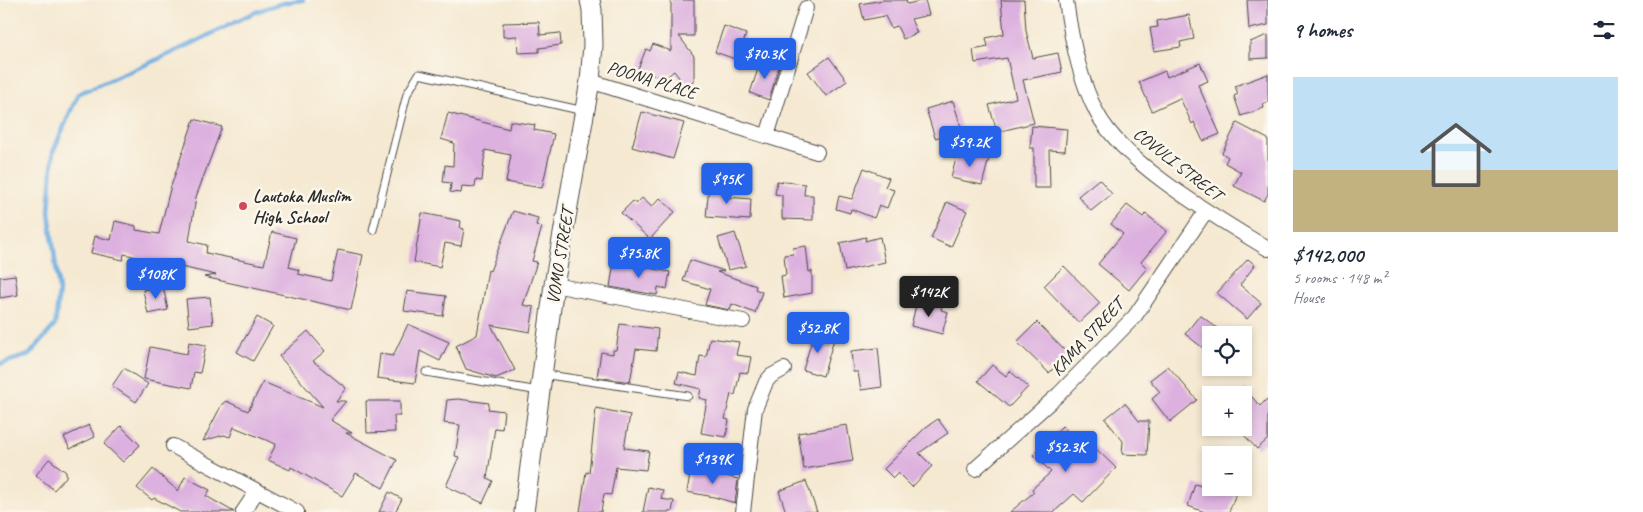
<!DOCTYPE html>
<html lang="en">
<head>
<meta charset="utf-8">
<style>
	body { margin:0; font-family:Caveat,sans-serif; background:#f2f2f3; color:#1f2937; height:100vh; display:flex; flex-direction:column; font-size:19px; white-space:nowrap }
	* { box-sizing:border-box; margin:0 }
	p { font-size:16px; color:#747a83 }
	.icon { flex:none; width:28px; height:28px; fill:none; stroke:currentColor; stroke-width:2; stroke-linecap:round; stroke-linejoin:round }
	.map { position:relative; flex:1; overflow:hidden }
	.sheet { display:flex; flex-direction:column; background:#fff; width:375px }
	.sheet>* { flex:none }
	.buttons { position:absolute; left:1202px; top:326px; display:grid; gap:10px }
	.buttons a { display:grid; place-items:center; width:50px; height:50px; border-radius:0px; background:#fff; box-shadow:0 2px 8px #0003; font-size:25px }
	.price { position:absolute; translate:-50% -42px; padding:0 11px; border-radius:5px; background:#2563eb; color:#fff; font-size:16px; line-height:32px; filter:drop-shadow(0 1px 2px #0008) }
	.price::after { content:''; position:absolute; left:50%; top:30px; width:15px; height:11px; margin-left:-8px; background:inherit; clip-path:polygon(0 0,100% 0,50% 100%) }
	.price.active { background:#222; color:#fff }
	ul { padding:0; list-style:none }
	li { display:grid; align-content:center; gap:10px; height:265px; padding:0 25px }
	li span { display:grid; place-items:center; height:155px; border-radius:0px; color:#555 }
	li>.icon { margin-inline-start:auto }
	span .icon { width:90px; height:90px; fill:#fffc; stroke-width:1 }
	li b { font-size:21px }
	h2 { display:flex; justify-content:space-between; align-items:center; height:60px; padding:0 25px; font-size:21px }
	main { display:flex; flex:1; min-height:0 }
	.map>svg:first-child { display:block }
</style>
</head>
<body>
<main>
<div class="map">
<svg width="1268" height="512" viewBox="0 0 1268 512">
	<rect width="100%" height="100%" fill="#fbf7ec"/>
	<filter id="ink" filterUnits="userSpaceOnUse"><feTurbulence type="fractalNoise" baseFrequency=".02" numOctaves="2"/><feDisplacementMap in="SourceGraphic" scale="10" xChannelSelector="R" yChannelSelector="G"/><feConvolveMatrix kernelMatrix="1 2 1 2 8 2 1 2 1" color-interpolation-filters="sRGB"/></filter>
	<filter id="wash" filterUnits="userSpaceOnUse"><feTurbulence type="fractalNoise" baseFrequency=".0096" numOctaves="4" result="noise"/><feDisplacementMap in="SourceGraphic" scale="20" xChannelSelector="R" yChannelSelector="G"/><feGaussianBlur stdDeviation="1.12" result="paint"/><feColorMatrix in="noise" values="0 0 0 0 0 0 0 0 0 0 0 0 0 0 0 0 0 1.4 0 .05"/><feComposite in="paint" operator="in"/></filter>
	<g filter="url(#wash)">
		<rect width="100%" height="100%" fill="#f5e9d2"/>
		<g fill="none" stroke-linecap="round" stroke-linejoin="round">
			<!-- stream -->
			<path stroke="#6fade1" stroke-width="4.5" d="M0,364L29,355L55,325L59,291L49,212L53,152L78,94C121,75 166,57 207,36C239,20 267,3 303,0"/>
		</g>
		<g id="blocks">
			<!-- building -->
			<g fill="#ddb1df">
				<path d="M671,0H694V36H679L694,56V80L686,87L674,71L664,79L638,69L646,49L650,51L653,44L671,51Z"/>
				<path d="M883,0H906L907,4L925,0L929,15L911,19L917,33L903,39L897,26L891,28L885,16L864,20L860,4Z"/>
				<path d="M1001,0H1024L1026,31L1033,58L1058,53L1062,72L1023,80L1034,123L997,132L989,105L1016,98L1007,58L975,63L973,50L988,47L986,38L1004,34Z"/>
				<path d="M1247,0H1268V25L1249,29Z"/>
				<path d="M1189,15L1194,39L1180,42L1181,47L1154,51L1150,28L1158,27L1157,21Z"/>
				<path d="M539,22L540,35L560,33L561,45L539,48V52L518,53L517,36L503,37V23Z"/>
				<path d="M724,26L746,34L738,60L715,52Z"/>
				<path d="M1268,35V58L1250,59V42Z"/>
				<path d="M829,57L847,81L826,96L808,72Z"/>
				<path d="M761,60L779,66L769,100L750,93Z"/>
				<path d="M1200,63L1208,81L1198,85L1220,134L1203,141L1194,122L1192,124L1180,98L1152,111L1139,82L1165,71L1167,77Z"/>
				<path d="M1268,74V102L1263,104L1264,108L1241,116L1234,96L1238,94L1235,86Z"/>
				<path d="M953,101L962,130L935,138L926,109Z"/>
				<path d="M642,112L684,123L673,159L632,147Z"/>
				<path d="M448,113L509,129L510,121L535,125L534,130L554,134L542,188L506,182L511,155L485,150L482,181L476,180L475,187L462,186L461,193L450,192L451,183L443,182L445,165L453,166L454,143L441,139Z"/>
				<path d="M194,119L222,127L196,197L189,241L207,245L206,253L264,265L272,232L296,238L289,267L299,270L298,274L331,281L338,250L363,255L351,310L204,277L216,275L124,254L123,260L91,253L95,236L111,240L115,221L136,226V230L159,234L170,189Z"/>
				<path d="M1237,123L1268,139V194L1264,201L1234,186L1241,172L1225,163L1228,157L1222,153Z"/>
				<path d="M1032,126L1067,129L1065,151L1049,150L1050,188H1034V148H1030Z"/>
				<path d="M958,151L989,158L982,185L951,178Z"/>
				<path d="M864,168L889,178L885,187L894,190L887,208L879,205L874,218L851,209L850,213L836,209L839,196L852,199Z"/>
				<path d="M1099,179L1112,194L1091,211L1078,196Z"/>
				<path d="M777,181L805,184L804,195H813V220L782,219V195L775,194Z"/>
				<path d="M709,185L725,186V197L751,199L750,220L706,217Z"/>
				<path d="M642,198L652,207L660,198L675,212L650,239L621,213L633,201L636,204Z"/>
				<path d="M947,202L967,211L951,247L931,238Z"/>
				<path d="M1127,205L1143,217L1146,214L1167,231L1141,262L1147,268L1129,290L1098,264L1123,234L1111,224Z"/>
				<path d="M513,211L538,218L536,225L542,227L532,261L537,262L523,305L534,307L530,332L491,325L515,370L496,378L466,369L456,346L477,335L488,270L490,271Z"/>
				<path d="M422,213L461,221L460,228L464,229L461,246L445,243L440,267L414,262Z"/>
				<path d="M735,233L746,266L728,270L718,238Z"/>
				<path d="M866,237L865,241L880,237L885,262L845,271L840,243Z"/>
				<path d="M806,246L809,272L812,271V293L784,298L781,276L786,275L784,255L794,254L793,248Z"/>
				<path d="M1248,259L1255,265L1240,285L1261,303L1247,319L1217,293Z"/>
				<path d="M690,260L724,271L717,272L756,286L755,289L762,292L755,313L732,304L730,310L705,305L710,289L683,281Z"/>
				<path d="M614,262L670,272L667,289L658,287L657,295L610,287Z"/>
				<path d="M1064,266L1100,303L1079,323L1044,286Z"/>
				<path d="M15,275L18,295L0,298V277Z"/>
				<path d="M163,286L168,310L148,314L143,290Z"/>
				<path d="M407,291L446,296L443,316L404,311Z"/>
				<path d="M210,297L213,324L189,327L186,299Z"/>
				<path d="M917,301L942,307L941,310L948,312L942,334L911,326Z"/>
				<path d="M1200,315L1226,335H1211V354L1185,334Z"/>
				<path d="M257,317L273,326L253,361L237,352Z"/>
				<path d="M1037,322L1068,354L1049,373L1017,342Z"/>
				<path d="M408,324L449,342L440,361L420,351L415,383L377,378L380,354L393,356Z"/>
				<path d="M620,324L658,329L656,351L636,349L630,382L597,377L601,352L613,354V350H616Z"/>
				<path d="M308,331L325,351L313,361L346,388L336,401H346L330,420L352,433H346L397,460L383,488L356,473L342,496L291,467L290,470L268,460L276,444L234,427L230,437L224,435L203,441L222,404L226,401L248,411L263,382L323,407L279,356Z"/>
				<path d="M814,333L834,339L823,376L803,370Z"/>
				<path d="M710,338L739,342L736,355L751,357L748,373L740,372L735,395L731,394L725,419L729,420L726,437L701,433L707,400L699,398L701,389L676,383L679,372L697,376L700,356L706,357Z"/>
				<path d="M189,342L206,345L200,373L194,372L191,388L144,379L150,347L187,354Z"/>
				<path d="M878,348L882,387L861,390L858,372H853L851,351Z"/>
				<path d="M992,365L1006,376L1010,371L1028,387L1009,407L978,381Z"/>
				<path d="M1168,366L1197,400L1170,422L1152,399L1160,392L1150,380Z"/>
				<path d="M124,368L148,384L136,402L112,386Z"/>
				<path d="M1244,388L1260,406L1268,398V439L1257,449L1244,435Z"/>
				<path d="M458,399L489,403L488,409L504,411L502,429L495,428L487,478L493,481L483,503L446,486L459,457L455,456L460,425L444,423L447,400Z"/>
				<path d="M366,401H400V416H394L395,432L367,433Z"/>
				<path d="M1125,403L1139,421H1149L1147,455L1122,454L1123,441L1105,419Z"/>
				<path d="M596,408L630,415L624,448L649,451L646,470L616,467L611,495L604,494L601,512H580L586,472L589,473Z"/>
				<path d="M938,419L948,433L919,453L932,466L912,487L898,473L893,478L884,469L926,427Z"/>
				<path d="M89,425L95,437L70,449L64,437Z"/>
				<path d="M847,425L853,461L804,469L798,433Z"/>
				<path d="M121,426L140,445L123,462L104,444Z"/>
				<path d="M1062,426L1084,447L1089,442L1116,468L1083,502L1074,494L1054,512H1010L1034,492L1032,489L1051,472L1034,455Z"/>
				<path d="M49,459L66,472V477L54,490L36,475Z"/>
				<path d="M691,468L738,479L735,503L714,497L687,492Z"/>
				<path d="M153,469L178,491L185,477L210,490L206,496L234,512H180L154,498L152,500L137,488Z"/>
				<path d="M806,481L817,512H786L779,491Z"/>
				<path d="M1195,484L1207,488H1238L1229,512H1205L1188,506Z"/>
				<path d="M648,487L663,490L661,499L674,501L672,512H643Z"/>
				<path d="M389,492L402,499L395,512H379Z"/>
			</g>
		</g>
	</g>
	<g filter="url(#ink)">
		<use href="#blocks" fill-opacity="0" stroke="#494844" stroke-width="1"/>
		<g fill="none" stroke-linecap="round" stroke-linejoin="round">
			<defs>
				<g id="service">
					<path d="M373,230L407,94L419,74L584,111"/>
					<path d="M426,372L539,391"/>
					<path d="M542,374L688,396"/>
				</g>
				<g id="minor">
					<path d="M1066,0C1071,38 1079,79 1097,113C1124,165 1218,218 1268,249"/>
					<path d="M590,81L817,152"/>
					<path d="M767,136L806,8"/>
					<path d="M554,285L743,321"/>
					<path d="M173,446L297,512"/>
					<path d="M975,469L1059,394L1135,316L1206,211"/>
					<path d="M243,512L257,491"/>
					<path d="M743,512L755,409L766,382L771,376L784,369"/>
				</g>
				<path id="secondary" d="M524,512L554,285L590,81L593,45L592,10L590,0"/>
			</defs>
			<!-- service casing -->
			<use href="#service" stroke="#494844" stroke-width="9"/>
			<!-- minor casing -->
			<use href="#minor" stroke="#494844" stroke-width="16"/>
			<!-- secondary casing -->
			<use href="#secondary" stroke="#494844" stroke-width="21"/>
			<!-- service -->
			<use href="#service" stroke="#fff" stroke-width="7"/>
			<!-- minor -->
			<use href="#minor" stroke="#fff" stroke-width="14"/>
			<!-- secondary -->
			<use href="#secondary" stroke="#fff" stroke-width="19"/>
		</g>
	</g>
	<!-- markers -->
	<circle fill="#d1495b" stroke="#fbf7ec" stroke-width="2" cx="243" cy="206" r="5"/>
	<g text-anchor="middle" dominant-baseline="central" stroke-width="5" stroke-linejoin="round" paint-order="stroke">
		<!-- street labels -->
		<g font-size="18" fill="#2b2b2b" stroke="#fbf7ec">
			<text transform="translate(652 80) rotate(17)">POONA PLACE</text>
			<text transform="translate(1178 164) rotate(38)">COVULI STREET</text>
			<text transform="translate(560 256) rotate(-81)">VOMO STREET</text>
			<text transform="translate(1087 337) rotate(-47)">KAMA STREET</text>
		</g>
		<!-- poi labels -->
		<g font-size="18" font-weight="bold" fill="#2b2b2b" stroke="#fbf7ec" text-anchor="start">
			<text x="253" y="196">Lautoka Muslim<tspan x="253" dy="21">High School</tspan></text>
		</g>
	</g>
</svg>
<div class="buttons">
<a><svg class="icon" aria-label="locate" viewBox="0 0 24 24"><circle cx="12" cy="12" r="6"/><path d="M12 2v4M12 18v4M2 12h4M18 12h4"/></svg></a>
<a>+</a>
<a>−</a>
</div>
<b class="price" style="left:765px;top:80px">$70.3K</b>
<b class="price" style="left:970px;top:168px">$59.2K</b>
<b class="price" style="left:727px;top:205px">$95K</b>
<b class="price" style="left:639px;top:279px">$75.8K</b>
<b class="price" style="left:156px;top:300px">$108K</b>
<b class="price active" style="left:929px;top:318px">$142K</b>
<b class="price" style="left:818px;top:354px">$52.8K</b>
<b class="price" style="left:1066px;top:473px">$52.3K</b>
<b class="price" style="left:713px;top:485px">$139K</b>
</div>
<section class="sheet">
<h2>9 homes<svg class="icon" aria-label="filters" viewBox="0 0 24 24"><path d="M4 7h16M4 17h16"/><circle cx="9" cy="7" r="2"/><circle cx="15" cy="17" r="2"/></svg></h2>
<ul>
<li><span style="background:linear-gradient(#bfe0f5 60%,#c2b280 0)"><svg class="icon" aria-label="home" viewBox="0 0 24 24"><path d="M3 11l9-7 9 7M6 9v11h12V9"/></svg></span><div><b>$142,000</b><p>5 rooms · 148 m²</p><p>House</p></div></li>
</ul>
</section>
</main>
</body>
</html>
